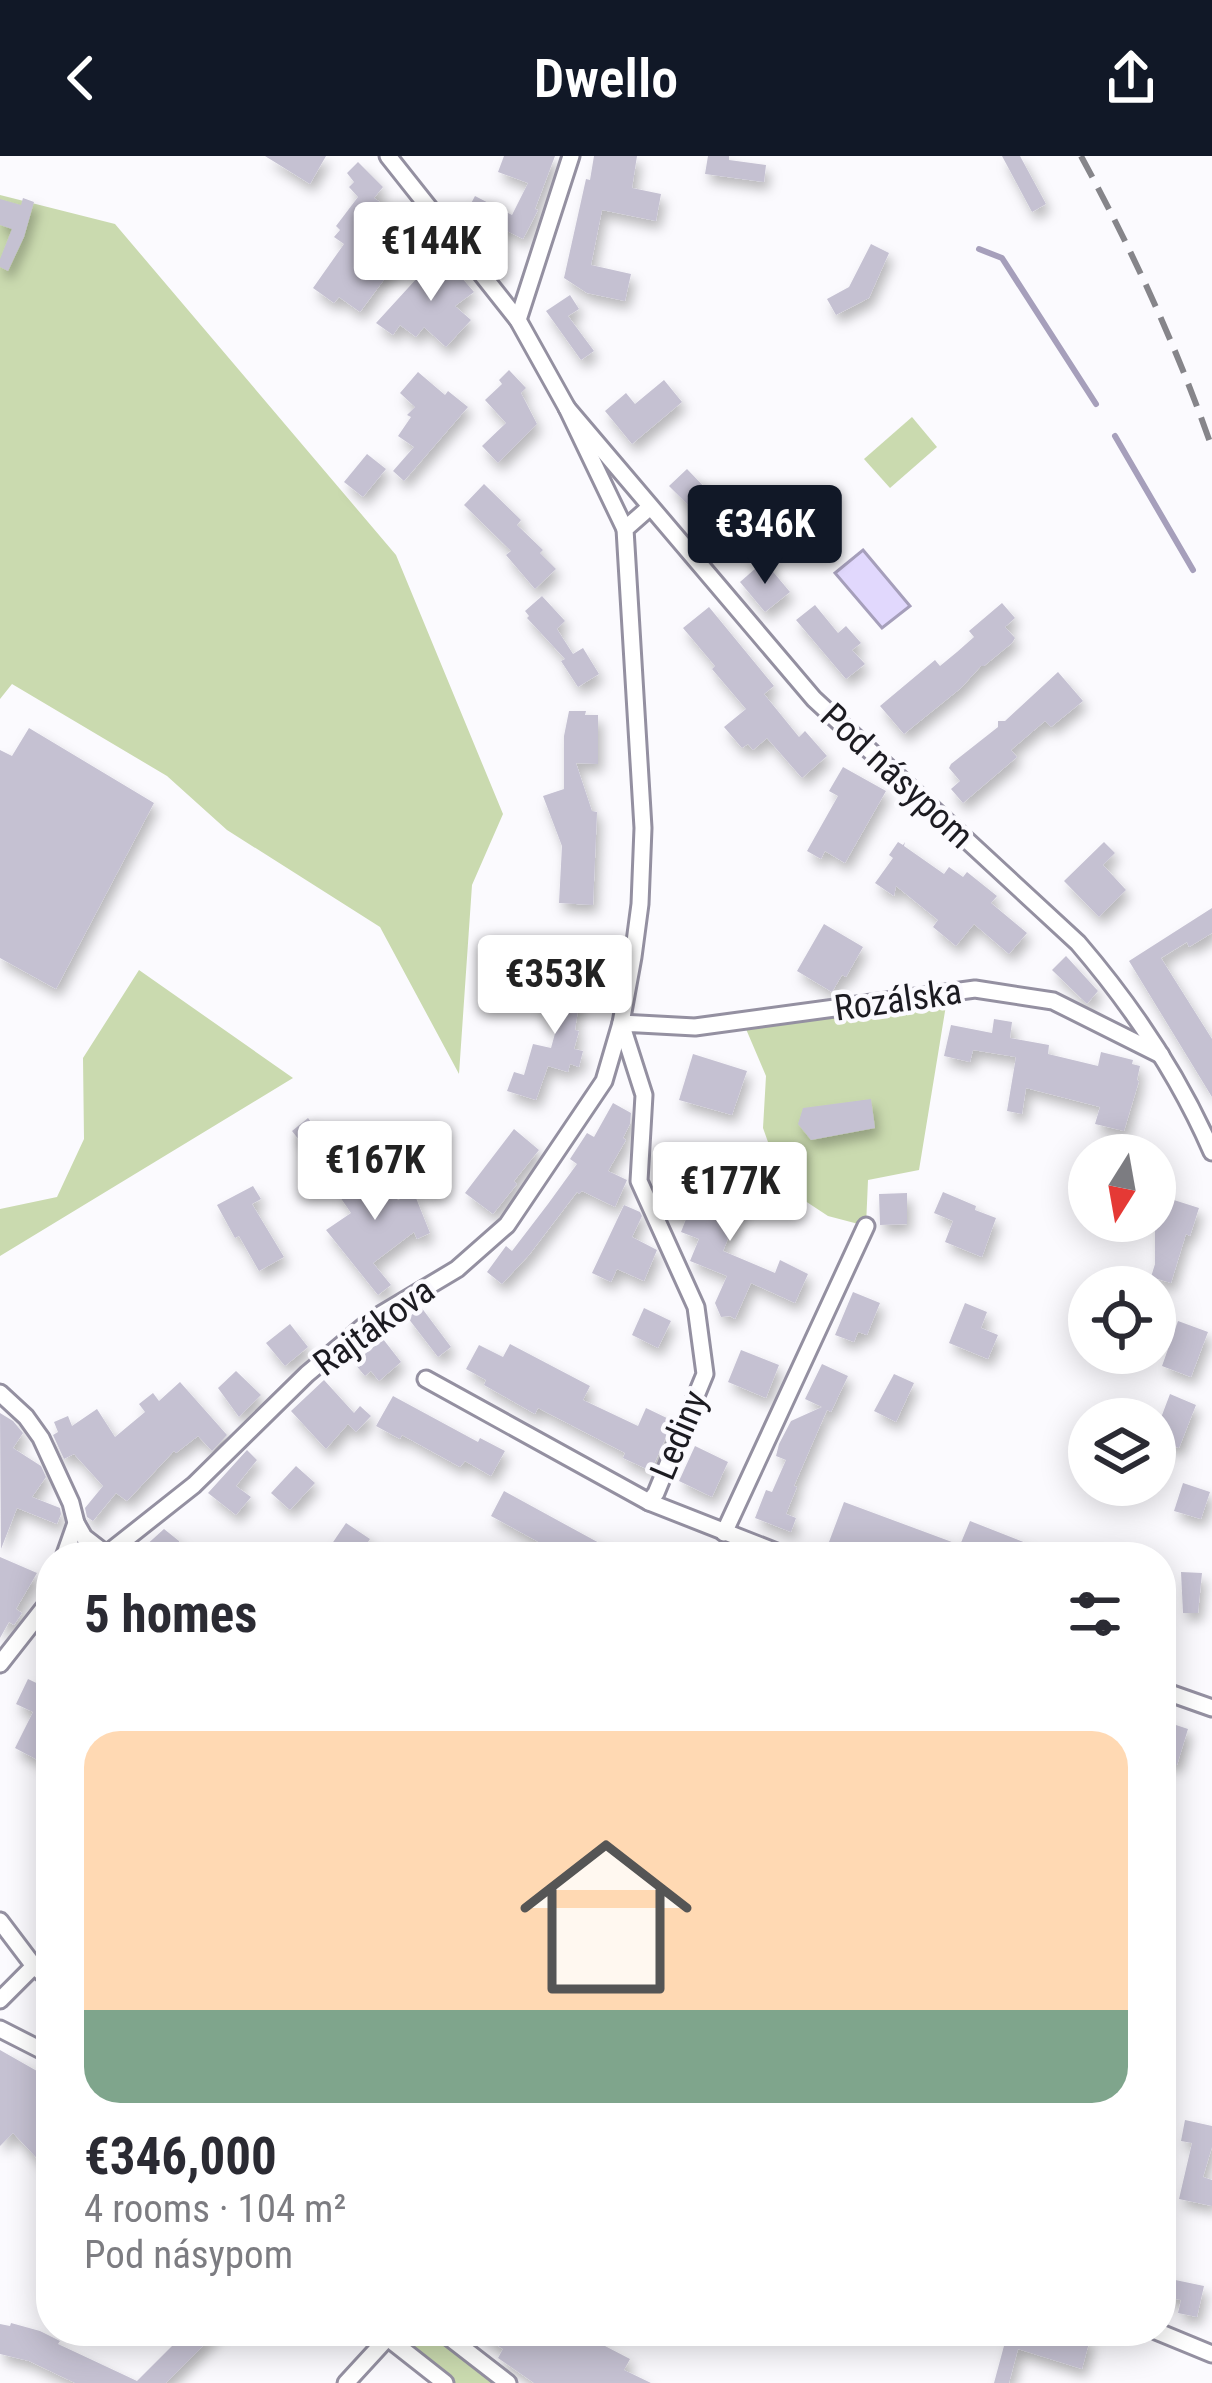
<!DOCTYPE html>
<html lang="en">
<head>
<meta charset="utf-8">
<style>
	body { margin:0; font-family:"Roboto Condensed",sans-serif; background:#f7f7f7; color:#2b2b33; height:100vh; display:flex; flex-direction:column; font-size:45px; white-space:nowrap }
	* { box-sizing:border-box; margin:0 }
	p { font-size:39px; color:#7c7c81 }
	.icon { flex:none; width:66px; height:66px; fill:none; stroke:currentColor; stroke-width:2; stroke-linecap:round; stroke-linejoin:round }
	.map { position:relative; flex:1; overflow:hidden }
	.sheet { position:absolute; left:36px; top:1386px; width:1140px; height:804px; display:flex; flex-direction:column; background:#fff; border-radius:48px; box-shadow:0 6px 30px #0003 }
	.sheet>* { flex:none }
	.needle { width:78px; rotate:191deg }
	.controls { position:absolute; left:1068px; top:978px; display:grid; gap:24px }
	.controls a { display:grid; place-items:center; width:108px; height:108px; border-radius:50%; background:#fff; box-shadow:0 6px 30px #0003; font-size:60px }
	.price { position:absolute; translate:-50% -102px; padding:0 27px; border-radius:12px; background:#fff; color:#222; font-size:39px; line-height:78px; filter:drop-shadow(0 3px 6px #0008) }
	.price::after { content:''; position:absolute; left:50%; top:72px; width:36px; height:27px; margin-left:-18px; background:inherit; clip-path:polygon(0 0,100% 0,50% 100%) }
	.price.selected { background:#111827; color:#fff }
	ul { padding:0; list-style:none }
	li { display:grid; align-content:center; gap:24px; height:636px; padding:0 48px }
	li span { display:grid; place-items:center; height:372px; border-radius:36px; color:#555 }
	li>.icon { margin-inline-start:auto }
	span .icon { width:216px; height:216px; fill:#fffc; stroke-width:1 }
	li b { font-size:51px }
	h2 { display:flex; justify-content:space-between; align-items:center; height:144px; padding:0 48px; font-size:51px }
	header { display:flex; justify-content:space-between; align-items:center; height:156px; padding:0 48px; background:#111827; color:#fff; font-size:54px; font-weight:600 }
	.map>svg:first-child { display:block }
</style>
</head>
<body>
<header><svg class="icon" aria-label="back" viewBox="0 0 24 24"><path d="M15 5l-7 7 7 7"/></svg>Dwello<svg class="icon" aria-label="share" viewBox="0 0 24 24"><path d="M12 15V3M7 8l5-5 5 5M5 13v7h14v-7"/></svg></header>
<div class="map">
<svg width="1212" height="2227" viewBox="0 0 1212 2227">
	<defs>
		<filter id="shadow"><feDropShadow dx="4.5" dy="8" stdDeviation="6" flood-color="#0004"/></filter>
	</defs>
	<rect width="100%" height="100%" fill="#fbfafe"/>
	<!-- green -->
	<g fill="#cadaaf">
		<path d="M0,39L115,68L396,399L503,658L472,729L459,918L380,771L227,674L167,620L12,528L0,543Z"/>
		<path d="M912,261L937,291L890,332L864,303Z"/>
		<path d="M139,814L293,922L0,1100V1053L57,1041L84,983L83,902Z"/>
		<path d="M948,837L919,1014L868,1024L866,1070L828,1060L784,1031L763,972L766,920L743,866Z"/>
		<path d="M394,2175H441L508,2227H445L387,2182Z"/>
	</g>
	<!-- water -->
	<path fill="#e1d8fd" stroke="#a69fbb" stroke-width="3" d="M863,394L910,450L882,472L835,417Z"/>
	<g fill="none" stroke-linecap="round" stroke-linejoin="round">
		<!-- stream -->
		<g stroke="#a69fbb" stroke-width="6">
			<path d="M979,93L1002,102L1096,248"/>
			<path d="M1115,280L1193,414"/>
		</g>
	</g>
	<!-- building -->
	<g fill="#c5c1d2" filter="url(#shadow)">
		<path d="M265,0H326L310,28Z"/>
		<path d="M504,0H555L535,53L538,54L523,83L467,55L475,40L512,59L528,27L498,16Z"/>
		<path d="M594,0H637L632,32L661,38L656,65L602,54L591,109L631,118L625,145L587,137L564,122L586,23L590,24Z"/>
		<path d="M708,0H729V4L766,9L764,26L705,18Z"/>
		<path d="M1002,0H1020L1046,48L1032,56Z"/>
		<path d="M358,6L383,31L374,42L421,74L360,156L339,141L334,147L313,132L344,88L334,81L340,74L336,70L358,41L349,31L354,26L347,17Z"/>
		<path d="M23,42L34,46L24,81L8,115L0,111V103L12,73L0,69V43L21,49Z"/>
		<path d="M871,88L889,97L869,142L836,159L827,143L849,131Z"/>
		<path d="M440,97L474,136L455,150L471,164L446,191L424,171L416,181L400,169L393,179L376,167Z"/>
		<path d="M570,139L579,153L568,160L594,195L581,204L546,155Z"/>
		<path d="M509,214L526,232L521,237L537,268L498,307L482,290L506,267L485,244L502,228L499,224Z"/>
		<path d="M418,216L445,239L448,235L468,251L404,325L393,315L414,291L398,280L411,261L407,259L415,251L400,237Z"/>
		<path d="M664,224L682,246L632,288L605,255L626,237L635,248Z"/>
		<path d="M367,298L386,313L363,341L344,326Z"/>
		<path d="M687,313L711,338L721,329L741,352L744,349L750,355L778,329L794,346L744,393L712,358L704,365L669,330Z"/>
		<path d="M484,328L521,364L517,369L543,394L540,397L556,413L535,433L506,399L511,395L464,349Z"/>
		<path d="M764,405L790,436L765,456L740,426Z"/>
		<path d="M542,440L565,465L557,473L573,498L583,492L599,518L578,531L561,505L565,503L527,462L529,460L525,455Z"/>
		<path d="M1002,447L1015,462L1005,471L1015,482L1012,487L984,510H981L961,532L904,578L880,550L935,504L940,510L957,496L974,481L969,475Z"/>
		<path d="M815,449L838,477L846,470L861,487L852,494L865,508L846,523L796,464Z"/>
		<path d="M709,451L774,530L764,538L799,581L805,575L827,600L802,622L767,582L753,594L748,588L742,592L724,571L746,553L712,513L715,510L683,472Z"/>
		<path d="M1058,516L1083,545L1051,571L1045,565L1011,594L1017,601L963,647L951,633L960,625L949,612L951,608L998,571V565H1005Z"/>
		<path d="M569,555H586L585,559H598V608L576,607L592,655L597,656L593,749L559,747L562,690L543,640L564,633V580Z"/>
		<path d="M29,572L154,647L56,833L0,802V594L12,600Z"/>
		<path d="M843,611L886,635L845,707L825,695L821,703L807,695L838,640L829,635Z"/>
		<path d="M898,686L903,689L905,686L904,690L944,718L949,711L963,721L967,716L997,740L991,747L1027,777L1009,798L974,768L956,790L933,771L938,764L896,730L894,740L875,727L893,702L889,699Z"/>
		<path d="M1104,686L1115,697L1103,709L1126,734L1099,761L1064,725Z"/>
		<path d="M1212,752V777L1189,791L1187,786L1161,802L1212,883V941L1129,805Z"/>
		<path d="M824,768L863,791L846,821L842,819L832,836L797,815Z"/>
		<path d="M1066,800L1098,835L1087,848L1052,814Z"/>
		<path d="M576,806L585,808L575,874L579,875L574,893L583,895L579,911L570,908L568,916L548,910L536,944L507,935L514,916L524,919L533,888L551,892L564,845L547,842L552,815L572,819Z"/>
		<path d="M994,863L1012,866L1010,882L1049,889L1048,898L1098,910L1101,896L1133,904L1132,908L1140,910L1137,924L1139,925L1124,975L1095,968L1100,951L1026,932L1022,958L1007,955L1016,901L973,894L970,906L944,900L951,869L992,877Z"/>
		<path d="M693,898L747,915L732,959L679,944Z"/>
		<path d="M871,943L875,972L811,984L798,968L803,952Z"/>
		<path d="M613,947L631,957L630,968L623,982L626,984L608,1015L627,1024L615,1051L582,1035L579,1038L577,1036L529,1099L502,1128L487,1116L506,1090L512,1095L548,1048L577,1008L570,1003L587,977L594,981Z"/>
		<path d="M308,962L330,991L314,1003L292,975Z"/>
		<path d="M514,973L539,994L514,1025L517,1028L493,1058L465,1037Z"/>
		<path d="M365,1002L398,1044L414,1037L430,1077L417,1083L414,1076L373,1107L391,1129L378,1139L326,1074L351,1057L338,1038L357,1023L349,1014Z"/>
		<path d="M735,1013L755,1018L746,1053L741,1051L723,1095L775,1117L780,1104L808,1118L795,1147L751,1127L735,1163L730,1160L721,1161L715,1147L727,1120L690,1105L699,1083L681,1076L688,1058L664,1049L672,1028L696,1038L700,1029L728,1041Z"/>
		<path d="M253,1030L261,1043L252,1048L284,1101L259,1115L239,1080L235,1082L217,1049Z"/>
		<path d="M943,1036L976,1050L975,1054L996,1062L982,1101L945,1086L953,1065L934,1057Z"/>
		<path d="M907,1037V1068L880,1069L879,1038Z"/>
		<path d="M1155,1038L1199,1052L1190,1080L1186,1078L1171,1127L1151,1121L1155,1108Z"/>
		<path d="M624,1049L640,1056L642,1060L632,1081L657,1094L644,1125L617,1113L611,1126L592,1117Z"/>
		<path d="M853,1136L880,1147L867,1179L858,1176L854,1186L835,1179Z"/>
		<path d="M965,1147L987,1156L981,1172L998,1179L988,1203L949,1187Z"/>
		<path d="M421,1151L451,1191L438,1201L408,1162Z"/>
		<path d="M644,1152L671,1165L658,1192L632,1179Z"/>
		<path d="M1178,1165L1208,1176L1191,1221L1162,1210Z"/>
		<path d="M290,1168L308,1191L285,1210L266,1187Z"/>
		<path d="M383,1183L401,1206L379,1225L371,1215L365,1220L354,1207Z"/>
		<path d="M510,1188L590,1230L583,1244L638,1270L646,1252L673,1265L651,1315L623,1302L625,1297L538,1252L535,1258L484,1229L486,1224L466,1213L479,1189L503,1201Z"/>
		<path d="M741,1194L779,1209L766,1242L728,1226Z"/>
		<path d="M822,1208L848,1220L831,1256L827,1254L794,1330L797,1331L786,1358L796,1362L791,1376L755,1362L766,1334L772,1336L786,1304L776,1300L779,1288L791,1265L822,1251L805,1243Z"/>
		<path d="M236,1215L261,1239L239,1261L218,1232Z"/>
		<path d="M894,1218L914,1227L896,1266L874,1255Z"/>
		<path d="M324,1224L354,1257L360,1250L371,1260L356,1276L348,1268L326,1293L291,1255Z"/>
		<path d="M180,1226L227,1279L212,1295L198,1280L176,1297L174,1295L127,1345L116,1337L93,1365L87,1361L85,1352L103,1330L74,1298L64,1303L53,1279L58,1276L54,1266L68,1260L72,1270L97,1253L115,1281L145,1256L139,1248L153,1237L159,1245Z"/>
		<path d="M1170,1238L1196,1249L1179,1292L1160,1285L1163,1278L1156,1275Z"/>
		<path d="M393,1240L478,1286L480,1282L505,1295L491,1320L465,1305L460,1311L402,1279L400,1283L376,1270Z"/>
		<path d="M0,1257L13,1265L23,1277L13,1292L41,1310L46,1321L32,1341L60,1352L61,1358L57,1368L17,1352L1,1393Z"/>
		<path d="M695,1290L728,1306L712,1341L679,1325Z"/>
		<path d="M247,1294L257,1304L236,1330L251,1341L236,1359L208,1337Z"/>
		<path d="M296,1310L315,1327L290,1354L271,1337Z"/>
		<path d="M1183,1327L1210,1336L1201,1363L1174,1355Z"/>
		<path d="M504,1335L568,1370L625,1401H551L555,1395L491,1360Z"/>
		<path d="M844,1346L960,1389L970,1365L1026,1387L1020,1401H843L826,1394Z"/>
		<path d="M346,1367L370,1383L358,1401H323Z"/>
		<path d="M164,1373L179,1385L181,1401H133Z"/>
		<path d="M0,1401L37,1417L16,1453L22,1457L14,1469L9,1466L0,1482Z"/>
		<path d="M1181,1416L1202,1417L1198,1457H1183Z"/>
		<path d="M28,1523L51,1534V1596L47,1609L15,1592L33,1556L16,1548Z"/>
		<path d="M1161,1564L1188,1573L1177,1609L1161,1604Z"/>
		<path d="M0,1894L51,1923V2017L13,1977L0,1990Z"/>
		<path d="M1185,1964L1212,1970V1991L1203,2021L1212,2024V2050L1179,2043L1192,1987L1181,1985Z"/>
		<path d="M1161,2121L1204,2130L1197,2161L1178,2157L1181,2144L1161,2140Z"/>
		<path d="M11,2167L40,2175L60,2185L58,2188L137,2225L187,2175H218L166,2227H75L29,2205L0,2198V2168L10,2170Z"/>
		<path d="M474,2175H586L605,2190L630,2203L624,2214L651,2227H534L498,2202L503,2193Z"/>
		<path d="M1008,2175H1062L1090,2183L1082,2213L1018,2193L1009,2227H994Z"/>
	</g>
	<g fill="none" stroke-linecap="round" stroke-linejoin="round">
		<defs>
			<g id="minor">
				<path d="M388,0L518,164L567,252L625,373"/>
				<path d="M518,164L571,0"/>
				<path d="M567,252L814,543L1078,787C1132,850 1179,920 1212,996"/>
				<path d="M426,1223L649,1346L789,1401"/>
				<path d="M0,1237L26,1261L41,1282L71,1347L76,1367L84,1381L106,1398"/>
				<path d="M649,1346L656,1337L705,1218L696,1151L639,1025L644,939L621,867L695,871L975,833L1053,845L1161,899"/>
				<path d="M724,1377L866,1070"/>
				<path d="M64,1401L76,1367"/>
				<path d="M103,1401L194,1329L307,1218L370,1165L457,1113L507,1069L604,925L621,867L633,801L640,748L643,672L625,373L650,351"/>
				<path d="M732,1401L739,1383"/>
				<path d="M0,1508L51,1443"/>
				<path d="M1161,1534L1212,1552"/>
				<path d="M0,1765L34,1810L51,1825"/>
				<path d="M0,1844L34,1810"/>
				<path d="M0,1873L51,1899"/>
				<path d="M379,2175L445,2227"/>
				<path d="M441,2175L508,2227"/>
				<path d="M1156,2175L1212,2198"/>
				<path d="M346,2227L392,2177"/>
			</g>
		</defs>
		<!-- minor casing -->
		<use href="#minor" stroke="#9490a1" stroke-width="21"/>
		<!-- minor -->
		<use href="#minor" stroke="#fff" stroke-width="15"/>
		<!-- rail -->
		<path stroke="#86858a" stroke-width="6" stroke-dasharray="24 12" stroke-linecap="butt" d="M1081,0C1132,94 1177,191 1212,292"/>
	</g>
	<g text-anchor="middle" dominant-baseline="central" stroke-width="9" stroke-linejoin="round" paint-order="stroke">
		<!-- street labels -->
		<g font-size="36" fill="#1c1b21" stroke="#fbfafe">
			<text transform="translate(897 620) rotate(43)">Pod násypom</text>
			<text transform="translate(898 844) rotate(-8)">Rozálska</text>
			<text transform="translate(374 1171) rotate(-36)">Rajtákova</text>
			<text transform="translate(679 1279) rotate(-67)">Lediny</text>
		</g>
	</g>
</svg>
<div class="controls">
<a><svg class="needle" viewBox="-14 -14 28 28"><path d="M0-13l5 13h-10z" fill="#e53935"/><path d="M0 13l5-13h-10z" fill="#7c7c81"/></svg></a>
<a><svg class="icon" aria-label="locate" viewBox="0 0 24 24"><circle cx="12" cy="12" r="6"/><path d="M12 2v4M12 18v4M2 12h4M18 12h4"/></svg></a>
<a><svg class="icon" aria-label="layers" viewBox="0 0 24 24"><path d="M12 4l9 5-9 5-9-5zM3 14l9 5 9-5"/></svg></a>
</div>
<b class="price" style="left:431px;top:148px">€144K</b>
<b class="price selected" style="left:765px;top:431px">€346K</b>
<b class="price" style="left:555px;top:881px">€353K</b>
<b class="price" style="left:375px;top:1067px">€167K</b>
<b class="price" style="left:730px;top:1088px">€177K</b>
<section class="sheet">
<h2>5 homes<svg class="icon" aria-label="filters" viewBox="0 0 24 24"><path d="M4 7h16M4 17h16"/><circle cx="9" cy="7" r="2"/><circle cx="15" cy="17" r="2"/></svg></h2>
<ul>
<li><span style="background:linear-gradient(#ffd9b3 75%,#7fa58c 0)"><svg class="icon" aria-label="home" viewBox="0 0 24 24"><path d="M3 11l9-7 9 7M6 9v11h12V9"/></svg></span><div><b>€346,000</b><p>4 rooms · 104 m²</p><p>Pod násypom</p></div></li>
</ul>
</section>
</div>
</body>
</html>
